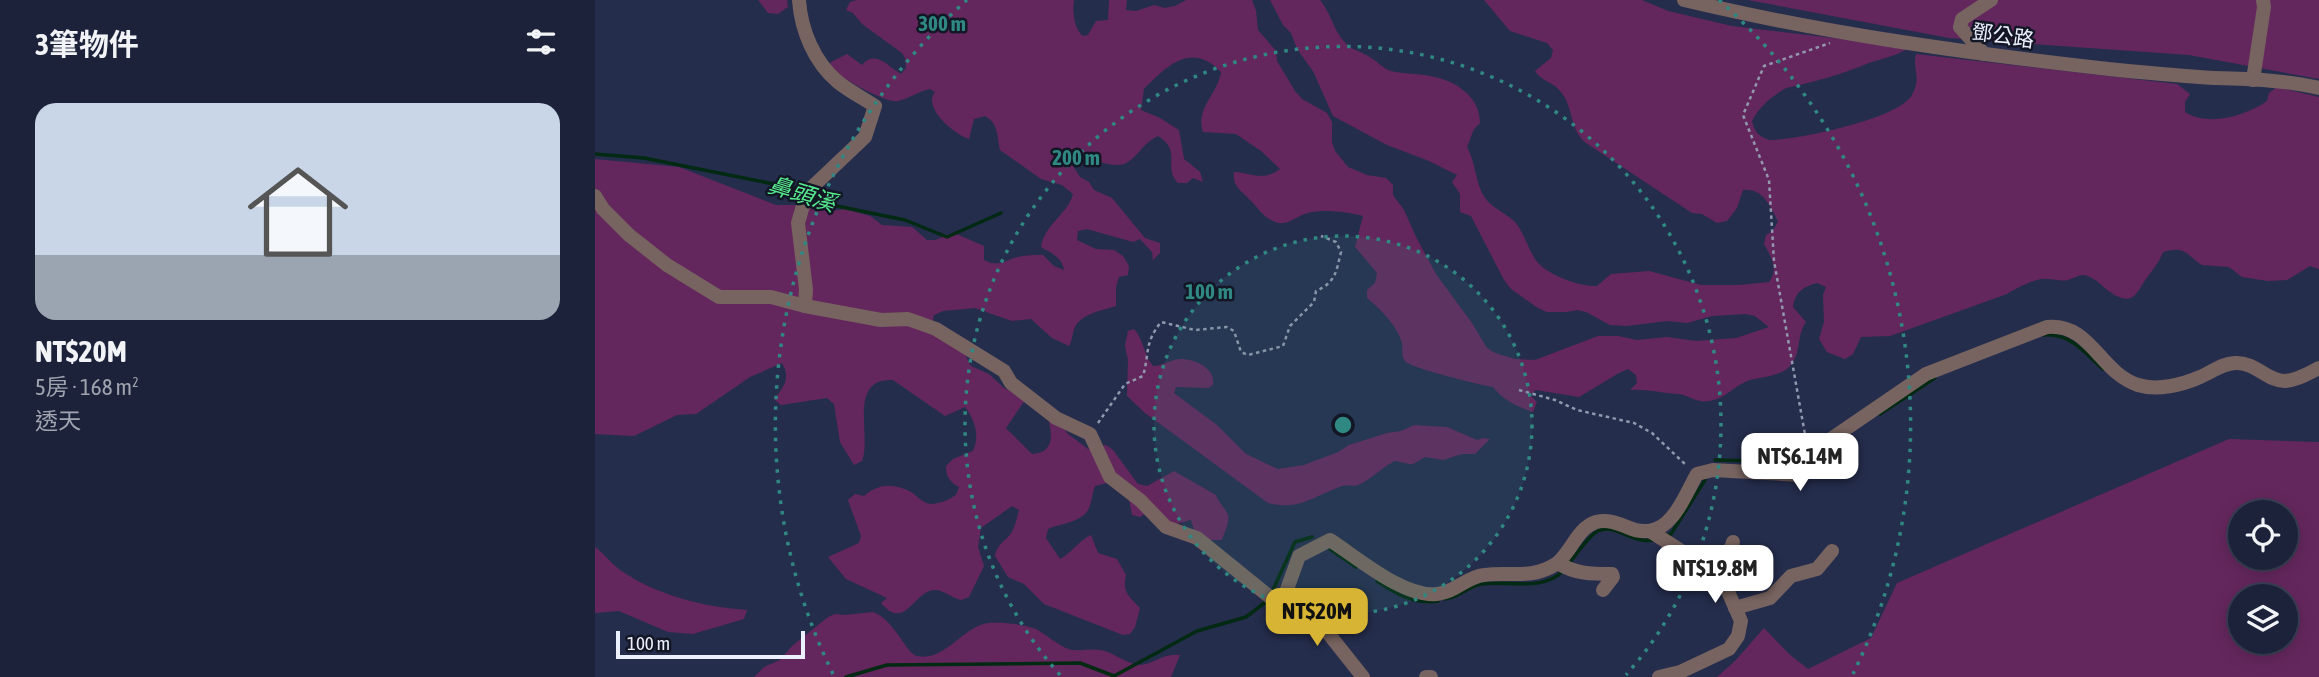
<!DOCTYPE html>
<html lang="zh-TW">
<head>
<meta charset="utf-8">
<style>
	body { margin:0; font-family:"Asap Condensed","Noto Sans TC",sans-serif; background:#252a42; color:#f1f3f6; height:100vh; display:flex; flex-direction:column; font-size:26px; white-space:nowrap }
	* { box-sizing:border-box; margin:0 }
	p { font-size:23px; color:#a0a4af }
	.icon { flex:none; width:38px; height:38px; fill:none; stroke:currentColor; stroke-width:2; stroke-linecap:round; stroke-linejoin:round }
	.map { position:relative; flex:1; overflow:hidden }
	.drawer { display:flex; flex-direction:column; background:#1c223a; width:595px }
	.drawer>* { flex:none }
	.buttons { position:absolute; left:1633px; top:500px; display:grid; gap:14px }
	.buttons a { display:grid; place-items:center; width:70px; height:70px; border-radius:50%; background:#1c223a; box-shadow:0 4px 18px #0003,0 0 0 2px #3a3f54; font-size:35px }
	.scale { position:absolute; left:21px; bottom:18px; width:189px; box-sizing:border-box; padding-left:7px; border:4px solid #ecf0fd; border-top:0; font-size:19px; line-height:24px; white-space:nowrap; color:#ecf0fd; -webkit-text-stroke:5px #131725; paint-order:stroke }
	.price { position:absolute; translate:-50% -60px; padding:0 16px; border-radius:14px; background:#fff; color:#222; font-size:23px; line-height:46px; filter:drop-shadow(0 2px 4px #0008) }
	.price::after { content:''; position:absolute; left:50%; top:42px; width:21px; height:16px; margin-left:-10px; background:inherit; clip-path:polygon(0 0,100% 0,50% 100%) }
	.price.current { background:#d8b434; color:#111 }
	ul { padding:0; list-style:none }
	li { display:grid; align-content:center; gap:14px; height:371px; padding:0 35px }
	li+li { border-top:2px solid #3a3f54 }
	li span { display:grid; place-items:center; height:217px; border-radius:21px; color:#555 }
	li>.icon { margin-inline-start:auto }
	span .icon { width:126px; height:126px; fill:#fffc; stroke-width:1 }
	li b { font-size:30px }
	h2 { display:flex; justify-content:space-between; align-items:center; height:84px; padding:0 35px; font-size:30px }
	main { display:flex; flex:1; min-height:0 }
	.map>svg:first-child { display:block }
</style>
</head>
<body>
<main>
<section class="drawer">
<h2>3筆物件<svg class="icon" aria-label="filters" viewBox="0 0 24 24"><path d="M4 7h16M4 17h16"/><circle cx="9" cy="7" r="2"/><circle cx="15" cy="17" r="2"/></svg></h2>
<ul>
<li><span style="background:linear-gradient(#c9d6e8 70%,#9aa5b1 0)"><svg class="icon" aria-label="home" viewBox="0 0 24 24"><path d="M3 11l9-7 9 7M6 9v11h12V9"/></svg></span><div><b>NT$20M</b><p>5房 · 168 m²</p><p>透天</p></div></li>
</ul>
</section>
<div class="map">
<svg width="1724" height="677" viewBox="0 0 1724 677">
	<rect width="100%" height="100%" fill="#252d4d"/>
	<!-- green -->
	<g fill="#64275d" fill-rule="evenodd">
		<path d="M163,0H192L193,7L183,14L173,13Z"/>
		<path d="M262,0H479C477,11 479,29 488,36L493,35L501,21L513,20L514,0H532L531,10L541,11L559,5L570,8L580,6L591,0H657L661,11L663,30L681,51L682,61L700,91L707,99L732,113L737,122V142L740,151L753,167L772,175L791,178L798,185V195L809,210L821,237L841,274L877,323L892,348L900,353L920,359L940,360L1003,336H1023L1042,340L1072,337L1101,341L1141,338L1174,327L1160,316L1151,314L1117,316L1092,323L1072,321L1032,326L1015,325L991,312L982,310L972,312H952L943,308L916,289L909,280L876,216L865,212V194L857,182L862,175L834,161L792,145L738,116L718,71L702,49L696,33L688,25L675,0H725C739,17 738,36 758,49C763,51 768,53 773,56C781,60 787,68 796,71C807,74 817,73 829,75C855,78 885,93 885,123L879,129L872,147C880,161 880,178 887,193C894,207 908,211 919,221C930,233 933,251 943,263C955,276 986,287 1002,286L1016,274L1054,271L1106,285H1145L1174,282C1184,268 1176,257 1169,244L1171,235L1178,231L1183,221C1175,206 1168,188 1148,190L1142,208L1132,221L1122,223L1107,214L1097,213L991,143C974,129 979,108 966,92C959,82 947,82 940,71L956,58L958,50L952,43L915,31L889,0H1047L1073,11L1137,26L1315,47C1302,56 1289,58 1274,63C1247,74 1220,82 1191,88C1176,97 1165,106 1157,121C1160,132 1163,137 1175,140C1201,140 1304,119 1317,95C1327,76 1317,70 1321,54L1582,84L1595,94L1590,102V112C1613,127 1651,116 1672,101L1674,93L1682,87L1724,97V269L1715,266L1692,280L1673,281L1647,277L1634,267L1607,265C1591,255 1591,245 1568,252C1564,263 1558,269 1551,279C1544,288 1540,304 1524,297C1513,293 1505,281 1493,276C1486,273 1480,278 1473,280C1464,282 1455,278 1446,279C1435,281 1422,288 1412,294L1295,336L1266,337L1258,354L1250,359L1232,352L1224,339L1229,322L1228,295L1231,287L1222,283C1208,287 1200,292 1198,307L1211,322C1201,336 1207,352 1195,366C1186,376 1168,377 1155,380C1141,384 1132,397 1118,400C1101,405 1096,395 1083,394C1066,393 1052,389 1035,390L1042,383L1041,375L1033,369L1024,373L984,397L941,390L935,395L942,402L938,412C923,407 908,400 898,387C885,385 815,368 810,361C805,355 809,347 806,340C800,323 785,309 772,298V290L780,283L782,273L760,247L768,216C753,212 728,209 713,213C700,216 692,228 678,221C667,216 662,206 654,199C645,190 637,185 639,172C657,173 668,182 685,169L666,151L641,134L608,132C600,108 623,94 626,72C596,41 572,66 549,89L546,110L565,118L584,130L589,159L605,172L608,182L598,178L592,183H583C567,167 588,151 563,136C547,144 545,154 533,162C518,172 487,153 469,152L485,177L494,182L499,190L517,198L550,238L565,243V253L558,260L557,252L545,239L538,242L492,229L483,231L482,240L501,249L519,250L528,256L534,266L533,275L524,277L521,287V306C509,310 489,313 481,325C477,331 478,340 474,346L457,338L436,319L417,321L380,308L348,311L339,315L337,325L367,349L376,366L394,374L409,388L436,400L428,403L411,428L437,454C457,453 458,439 454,422L462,419L473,434L493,449L511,445L518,450L543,484L552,486L579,471L621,495C624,503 627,504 631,511C637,519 630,530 627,540H609L601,537L596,520L581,524L552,512L545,517L537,515L534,499L516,482L500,486C497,493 497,502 494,508C487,523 466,523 453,529L451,538L465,559C477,553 483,541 496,535L503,553L522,559L531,575C527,593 534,596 545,608L540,627L535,634L528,635L449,604L429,584L413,577L400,556C402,546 406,544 413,537C419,532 422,518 424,510L417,506L386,528L383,547L389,566L374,597L366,600C357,598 347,589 339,590C319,591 310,632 286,603L292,598L251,579L233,557L264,543L266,536L253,500L260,494L269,496C283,483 300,483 316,492C322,496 328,503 335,504C344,504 354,500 361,495L364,487C355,482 351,477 351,466L358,459L378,451C385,436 380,420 370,407L350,416L298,380C252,378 277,435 267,461L259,465L245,442L239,404L232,398L186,405L179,399C189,387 196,378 187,363L155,377L101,414L82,415L39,436L0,434V159L84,167L181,205H210L236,211L250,209L275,216L287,225L317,227L332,240H340L359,233L389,246V260C404,268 410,260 423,257C431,255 441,255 448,255L459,266L469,270C467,257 456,253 446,247C449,225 473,214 478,194L467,185L446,179L405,150C402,137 404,124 390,116L379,119L374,139C360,135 327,108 340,92L335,89C324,91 315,98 303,101C290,104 245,76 233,68L236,62L252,54L267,65C281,49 293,67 306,74L311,68L310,58L307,53L267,24L258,13L251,10L255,2Z"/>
		<path d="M1153,0H1724V79L1594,55L1354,38Z"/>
		<path d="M539,329C549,340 549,356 558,366C568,366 576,359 586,359C601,359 621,369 618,385L613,388L581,387L579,393L622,425L651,454L683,469L709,465L743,452L754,445L792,433L806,431L819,425L852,427L882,440L888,438L895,439L880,454H867L848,460L830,457C812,468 819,464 800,461C787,467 776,480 763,485C758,487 752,484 747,486C719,496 704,511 673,503L550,413L532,396L533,360L530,346L533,331Z"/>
		<path d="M1634,439L1724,442V677H1122L1140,661L1169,628L1194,654L1213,669L1276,638L1302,583ZM1645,513H1690V558H1645ZM1645,597H1690V642H1645Z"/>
		<path d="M0,547C10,554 18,566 28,572C64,596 110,607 152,610L149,619L98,634L73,632L24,611L0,613Z"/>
		<path d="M278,612C300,620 311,654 322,656C350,662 367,627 393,623C408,622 428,624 441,629C452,635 461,644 473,649C483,652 494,648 505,650C518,652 527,661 539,664C554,669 566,652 585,655L576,677H159L169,667L185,660L197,646L233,617L240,614L250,615Z"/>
	</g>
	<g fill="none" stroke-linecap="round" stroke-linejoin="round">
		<!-- stream -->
		<g stroke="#022911" stroke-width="3.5">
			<path d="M0,154L49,158L199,188L207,192"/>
			<path d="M214,195L232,204L310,220L352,237L406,213"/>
			<path d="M1448,335C1475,332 1490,353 1508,369"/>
			<path d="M1285,414L1340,378"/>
			<path d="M1120,460L1161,461L1200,459"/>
			<path d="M1072,535L1076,534L1110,480"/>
			<path d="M735,549L761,567"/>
			<path d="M973,565C981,555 992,537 1003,531C1021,522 1039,547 1062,539"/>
			<path d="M782,581C800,593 819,605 843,601"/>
			<path d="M676,594L700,542L717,537"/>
			<path d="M850,599C865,597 874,586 886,584C913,580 947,592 968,571"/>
			<path d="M519,676L602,631L651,617L672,601"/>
			<path d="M251,677L292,665L485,663L519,676"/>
		</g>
		<!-- path -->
		<g stroke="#9298ae" stroke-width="2.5" stroke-dasharray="3.5 3.5" stroke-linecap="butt">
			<path d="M924,390L960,400L982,410L1039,423L1057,433L1091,465"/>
			<path d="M503,423L530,384L548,376C555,351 549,344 566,322L600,330L632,327L639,331L646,352L653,355L688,346L695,326L719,302L721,291C741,282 741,272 746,252L741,242L726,236"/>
			<path d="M1211,440L1179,261L1174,180L1148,115L1169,66L1235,43"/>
		</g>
		<!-- minor -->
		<g stroke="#77635f" stroke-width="14">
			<path d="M204,0C206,30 219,62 243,82C254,91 268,98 280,106L270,137L212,192L203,223L211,289L210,306"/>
			<path d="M1089,0C1232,34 1377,54 1523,70C1555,73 1587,76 1619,78C1653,79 1691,80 1724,88"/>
			<path d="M1389,54L1365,27L1367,19L1396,0"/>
			<path d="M1658,80L1669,7L1668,0"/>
			<path d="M0,196L8,209L34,235L72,265L124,297H176L210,306L286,320L313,319L341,329L409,371L416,383L461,418L495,434L515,477L546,501L571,527L602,538L686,606L733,633L768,677"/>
			<path d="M1055,531L1105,563L1117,565L1127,578L1146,621L1143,636L1134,649L1085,672L1064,677"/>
			<path d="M963,563C980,574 997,574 1017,574L1018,577L1008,590"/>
			<path d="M1117,565L1136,548L1138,542"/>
			<path d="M686,606L704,556L735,540C763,558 809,598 842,594C861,592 871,577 889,575C916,571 936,580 961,564C976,553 982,528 1001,522C1012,519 1022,523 1032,527C1073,545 1086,502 1102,474L1118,470L1205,475L1214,454L1331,374L1452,327C1496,323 1504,372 1543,385C1562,391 1587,385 1605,377C1618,372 1625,364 1640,363C1660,362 1673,381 1689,381C1701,381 1714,373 1724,368"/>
			<path d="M1140,608L1175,598L1196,576L1222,569L1237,551"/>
			<path d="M831,677H836"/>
		</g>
	</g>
	<!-- distance rings -->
	<circle cx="748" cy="425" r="189" fill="#308883" fill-opacity=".12"/>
	<g fill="none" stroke="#308883" stroke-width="3.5" stroke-dasharray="3.5 7">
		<circle cx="748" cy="425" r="189"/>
		<path d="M465 675A378 378 0 1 1 1031 675"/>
		<path d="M238 674A567 567 0 0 1 372 0M1124 0A567 567 0 0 1 1258 674"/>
	</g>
	<g text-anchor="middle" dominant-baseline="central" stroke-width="5" stroke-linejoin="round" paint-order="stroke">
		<!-- street labels -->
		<g font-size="21" fill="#ecf0fd" stroke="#131725">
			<text transform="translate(1408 35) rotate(8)">鄧公路</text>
		</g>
		<!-- water labels -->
		<g font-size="23" font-style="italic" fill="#56ed8e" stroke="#131725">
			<text transform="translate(207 194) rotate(17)">鼻頭溪</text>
		</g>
	</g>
	<circle cx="748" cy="425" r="10" fill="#308883" stroke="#131725" stroke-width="3.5"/>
	<g font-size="21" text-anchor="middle" font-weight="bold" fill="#308883" stroke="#131725" stroke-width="5" stroke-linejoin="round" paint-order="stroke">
		<text x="347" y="31">300 m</text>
		<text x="481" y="165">200 m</text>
		<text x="614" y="299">100 m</text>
	</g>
</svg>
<div class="buttons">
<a><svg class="icon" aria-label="locate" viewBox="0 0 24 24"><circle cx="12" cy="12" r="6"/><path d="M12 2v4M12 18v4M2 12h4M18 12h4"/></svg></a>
<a><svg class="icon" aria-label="layers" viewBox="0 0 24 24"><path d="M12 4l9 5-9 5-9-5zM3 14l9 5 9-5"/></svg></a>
</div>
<div class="scale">100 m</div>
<b class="price" style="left:1205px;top:493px">NT$6.14M</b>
<b class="price" style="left:1120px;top:605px">NT$19.8M</b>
<b class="price current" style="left:722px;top:648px">NT$20M</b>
</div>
</main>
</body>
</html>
